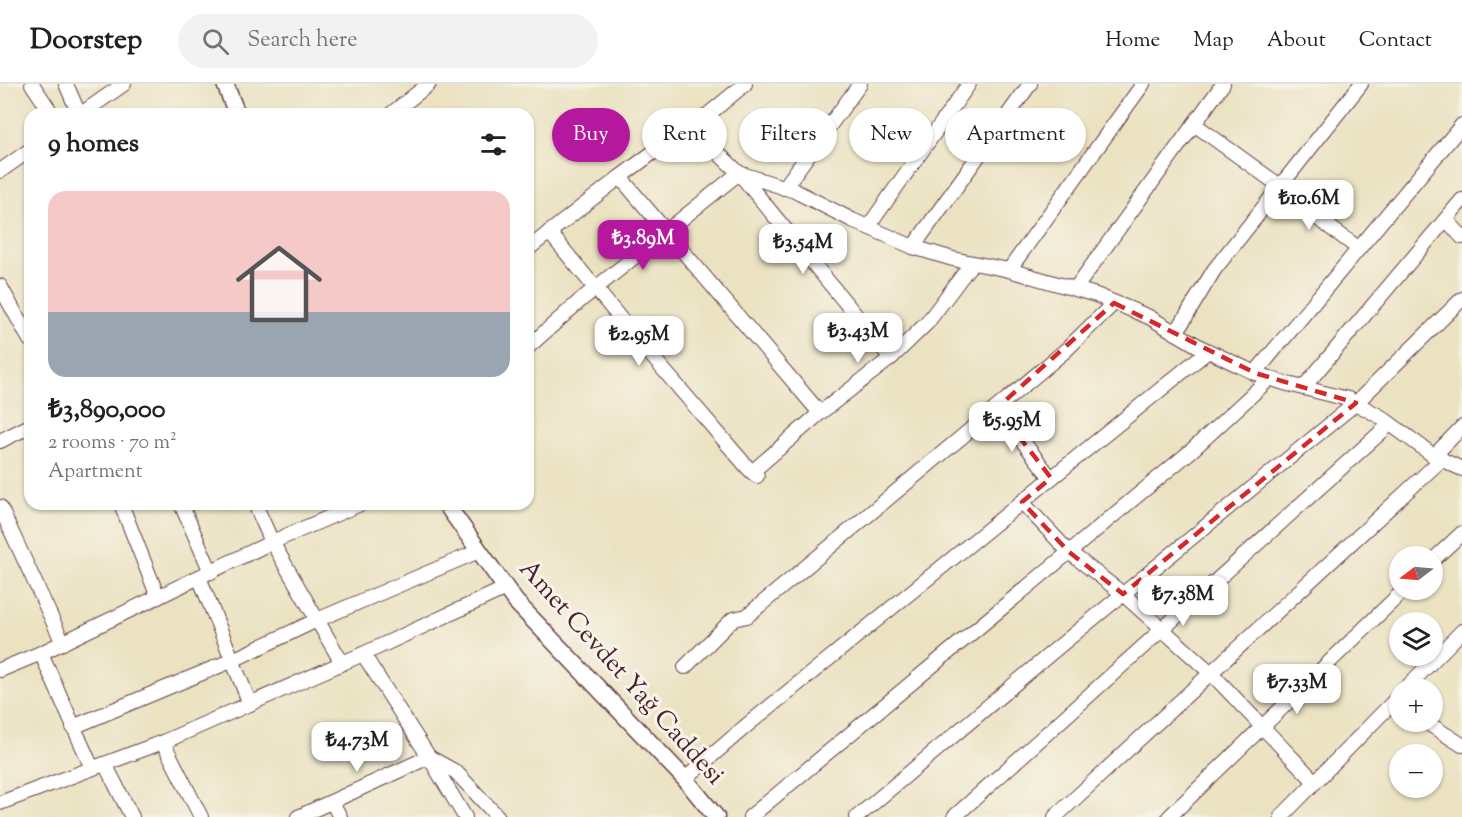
<!DOCTYPE html>
<html lang="en">
<head>
<meta charset="utf-8">
<style>
	body { margin:0; font-family:"Sorts Mill Goudy",serif; background:#f2f2f2; color:#202124; height:100vh; display:flex; flex-direction:column; font-size:22px; white-space:nowrap }
	* { box-sizing:border-box; margin:0 }
	p { font-size:20px; color:#757577 }
	.icon { flex:none; width:33px; height:33px; fill:none; stroke:currentColor; stroke-width:2; stroke-linecap:round; stroke-linejoin:round }
	.map { position:relative; flex:1; overflow:hidden }
	.drawer { position:absolute; left:24px; top:24px; width:510px; height:402px; display:flex; flex-direction:column; background:#fff; border-radius:18px; box-shadow:0 2px 4px #0004 }
	.drawer>* { flex:none }
	.guide { position:absolute; left:552px; top:24px; width:570px; height:54px; display:flex; gap:12px }
	.needle { width:39px; rotate:254deg }
	.fabs { position:absolute; left:1389px; top:462px; display:grid; gap:12px }
	.fabs a { display:grid; place-items:center; width:54px; height:54px; border-radius:50%; background:#fff; box-shadow:0 2px 4px #0004; font-size:30px }
	.price { position:absolute; translate:-50% -51px; padding:0 14px; border-radius:12px; background:#fff; color:#222; font-size:20px; line-height:39px; filter:drop-shadow(0 2px 3px #0008) }
	.price::after { content:''; position:absolute; left:50%; top:36px; width:18px; height:14px; margin-left:-9px; background:inherit; clip-path:polygon(0 0,100% 0,50% 100%) }
	.price.active { background:#b5179e; color:#fff }
	ul { padding:0; list-style:none }
	li { display:grid; align-content:center; gap:12px; height:318px; padding:0 24px }
	li+li { border-top:2px solid #e0e0e0 }
	li span { display:grid; place-items:center; height:186px; border-radius:18px; color:#555 }
	li>.icon { margin-inline-start:auto }
	span .icon { width:108px; height:108px; fill:#fffc; stroke-width:1 }
	li b { font-size:26px }
	h2 { display:flex; justify-content:space-between; align-items:center; height:72px; padding:0 24px; font-size:26px }
	.chip { padding:0 21px; border-radius:27px; background:#fff; box-shadow:0 2px 4px #0004; font-size:21px; line-height:54px }
	.chip.active { background:#b5179e; color:#fff }
	header { display:flex; align-items:center; gap:36px; box-sizing:border-box; height:84px; padding:0 30px; background:#fff; border-bottom:2px solid #e0e0e0 }
	header strong { font-size:28px }
	nav { display:flex; gap:33px; margin-inline-start:auto; font-size:21px }
	.search { width:420px; height:54px; background:#f2f2f2; display:flex; align-items:center; gap:15px; box-sizing:border-box; padding:0 21px; border-radius:33px; color:#757577; font-size:22px }
	.map>svg:first-child { display:block }
</style>
</head>
<body>
<header>
<strong>Doorstep</strong>
<div class="search"><svg class="icon" aria-label="search" viewBox="0 0 24 24"><circle cx="10" cy="10" r="6"/><path d="M15 15l6 6"/></svg>Search here</div>
<nav><a>Home</a><a>Map</a><a>About</a><a>Contact</a></nav>
</header>
<div class="map">
<svg width="1462" height="733" viewBox="0 0 1462 733">
	<rect width="100%" height="100%" fill="#f7f3e8"/>
	<filter id="ink" filterUnits="userSpaceOnUse"><feTurbulence type="fractalNoise" baseFrequency=".0167" numOctaves="2"/><feDisplacementMap in="SourceGraphic" scale="12" xChannelSelector="R" yChannelSelector="G"/><feConvolveMatrix kernelMatrix="1 2 1 2 8 2 1 2 1" color-interpolation-filters="sRGB"/></filter>
	<filter id="wash" filterUnits="userSpaceOnUse"><feTurbulence type="fractalNoise" baseFrequency=".008" numOctaves="4" result="noise"/><feDisplacementMap in="SourceGraphic" scale="24" xChannelSelector="R" yChannelSelector="G"/><feGaussianBlur stdDeviation="1.35" result="paint"/><feColorMatrix in="noise" values="0 0 0 0 0 0 0 0 0 0 0 0 0 0 0 0 0 1.4 0 .05"/><feComposite in="paint" operator="in"/></filter>
	<g filter="url(#wash)">
		<rect width="100%" height="100%" fill="#ebe2c1"/>
	</g>
	<g filter="url(#ink)">
		<g fill="none" stroke-linecap="round" stroke-linejoin="round">
			<defs>
				<g id="minor">
					<path d="M32,0L52,30"/>
					<path d="M66,0L79,30"/>
					<path d="M81,30L124,0"/>
					<path d="M391,30L429,0"/>
					<path d="M1194,40L1280,102"/>
					<path d="M692,44L739,89L795,107L852,136L913,163L953,175L1009,186L1096,211L1149,233L1200,263L1255,289L1284,299L1348,315L1381,333L1434,372L1462,385"/>
					<path d="M0,87L30,66"/>
					<path d="M620,93L820,329"/>
					<path d="M784,104L860,0"/>
					<path d="M1278,105L1358,164"/>
					<path d="M1446,135L1462,153"/>
					<path d="M868,143L969,0"/>
					<path d="M549,148L638,256L748,384L757,392"/>
					<path d="M913,163L1030,0"/>
					<path d="M528,165L620,93L682,47L692,44L745,0"/>
					<path d="M1009,186L1143,0"/>
					<path d="M0,202L30,256"/>
					<path d="M1075,205L1223,0"/>
					<path d="M1176,249L1214,186L1361,0"/>
					<path d="M528,263L582,215L739,89L891,274"/>
					<path d="M1255,289L1462,41"/>
					<path d="M1303,304L1462,116"/>
					<path d="M997,324L1051,394"/>
					<path d="M0,357L30,342"/>
					<path d="M1434,372L1462,343"/>
					<path d="M752,388L820,329L891,274L927,239L972,179"/>
					<path d="M1022,418L1069,468L1123,510L1211,589L1315,698"/>
					<path d="M121,420L158,513"/>
					<path d="M181,420L211,488"/>
					<path d="M255,420L272,458L342,579"/>
					<path d="M0,423L63,559"/>
					<path d="M1432,477L1462,449"/>
					<path d="M199,493L250,620"/>
					<path d="M41,569L92,684"/>
					<path d="M363,570L429,673L465,733"/>
					<path d="M685,583L733,535L747,532L1066,266L1114,219"/>
					<path d="M0,586L41,569L272,458L360,420"/>
					<path d="M1406,604L1462,547"/>
					<path d="M1426,638L1462,661"/>
					<path d="M73,643L233,576L317,536L479,467"/>
					<path d="M163,658L201,733"/>
					<path d="M105,680L132,733"/>
					<path d="M685,695L746,642L1208,267"/>
					<path d="M332,718L340,733"/>
					<path d="M0,719L163,658L363,570L506,504"/>
					<path d="M298,733L429,673L456,688L498,733"/>
					<path d="M750,733L1191,367L1270,294"/>
					<path d="M857,733L1056,565L1356,319L1462,215"/>
					<path d="M954,733L1390,340"/>
					<path d="M1055,733L1442,375"/>
					<path d="M1169,733L1404,506"/>
					<path d="M1281,733L1400,611"/>
				</g>
				<g id="tertiary">
					<path d="M225,0L237,30"/>
					<path d="M446,420L515,517L685,695L716,733"/>
				</g>
			</defs>
			<!-- minor casing -->
			<use href="#minor" stroke="#623c42" stroke-width="16"/>
			<!-- tertiary casing -->
			<use href="#tertiary" stroke="#623c42" stroke-width="19"/>
			<!-- minor -->
			<use href="#minor" stroke="#fff" stroke-width="14"/>
			<!-- tertiary -->
			<use href="#tertiary" stroke="#fff" stroke-width="16"/>
		</g>
	</g>
	<!-- marked area -->
	<path fill="none" stroke="#d62828" stroke-width="4.5" stroke-dasharray="12 8" stroke-linejoin="round" d="M1114,219L1255,289L1356,319L1123,510L1069,468L1022,418L1051,394L997,324Z"/>
	<g text-anchor="middle" dominant-baseline="central" stroke-width="6" stroke-linejoin="round" paint-order="stroke">
		<!-- street labels -->
		<g font-size="26" fill="#4a1f2b" stroke="#f7f3e8">
			<text transform="translate(621 589) rotate(48)">Amet Cevdet Yağ Caddesi</text>
		</g>
	</g>
</svg>
<div class="fabs">
<a><svg class="needle" viewBox="-14 -14 28 28"><path d="M0-13l5 13h-10z" fill="#e53935"/><path d="M0 13l5-13h-10z" fill="#757577"/></svg></a>
<a><svg class="icon" aria-label="layers" viewBox="0 0 24 24"><path d="M12 4l9 5-9 5-9-5zM3 14l9 5 9-5"/></svg></a>
<a>+</a>
<a>−</a>
</div>
<b class="price" style="left:1309px;top:147px">₺10.6M</b>
<b class="price active" style="left:643px;top:187px">₺3.89M</b>
<b class="price" style="left:803px;top:191px">₺3.54M</b>
<b class="price" style="left:858px;top:280px">₺3.43M</b>
<b class="price" style="left:639px;top:283px">₺2.95M</b>
<b class="price" style="left:1012px;top:369px">₺5.95M</b>
<b class="price" style="left:1183px;top:543px">₺7.38M</b>
<b class="price" style="left:1297px;top:631px">₺7.33M</b>
<b class="price" style="left:357px;top:689px">₺4.73M</b>
<div class="guide">
<a class="chip active">Buy</a>
<a class="chip">Rent</a>
<a class="chip">Filters</a>
<a class="chip">New</a>
<a class="chip">Apartment</a>
</div>
<section class="drawer">
<h2>9 homes<svg class="icon" aria-label="filters" viewBox="0 0 24 24"><path d="M4 7h16M4 17h16"/><circle cx="9" cy="7" r="2"/><circle cx="15" cy="17" r="2"/></svg></h2>
<ul>
<li><span style="background:linear-gradient(#f6c9c9 65%,#9aa5b1 0)"><svg class="icon" aria-label="home" viewBox="0 0 24 24"><path d="M3 11l9-7 9 7M6 9v11h12V9"/></svg></span><div><b>₺3,890,000</b><p>2 rooms · 70 m²</p><p>Apartment</p></div></li>
</ul>
</section>
</div>
</body>
</html>
